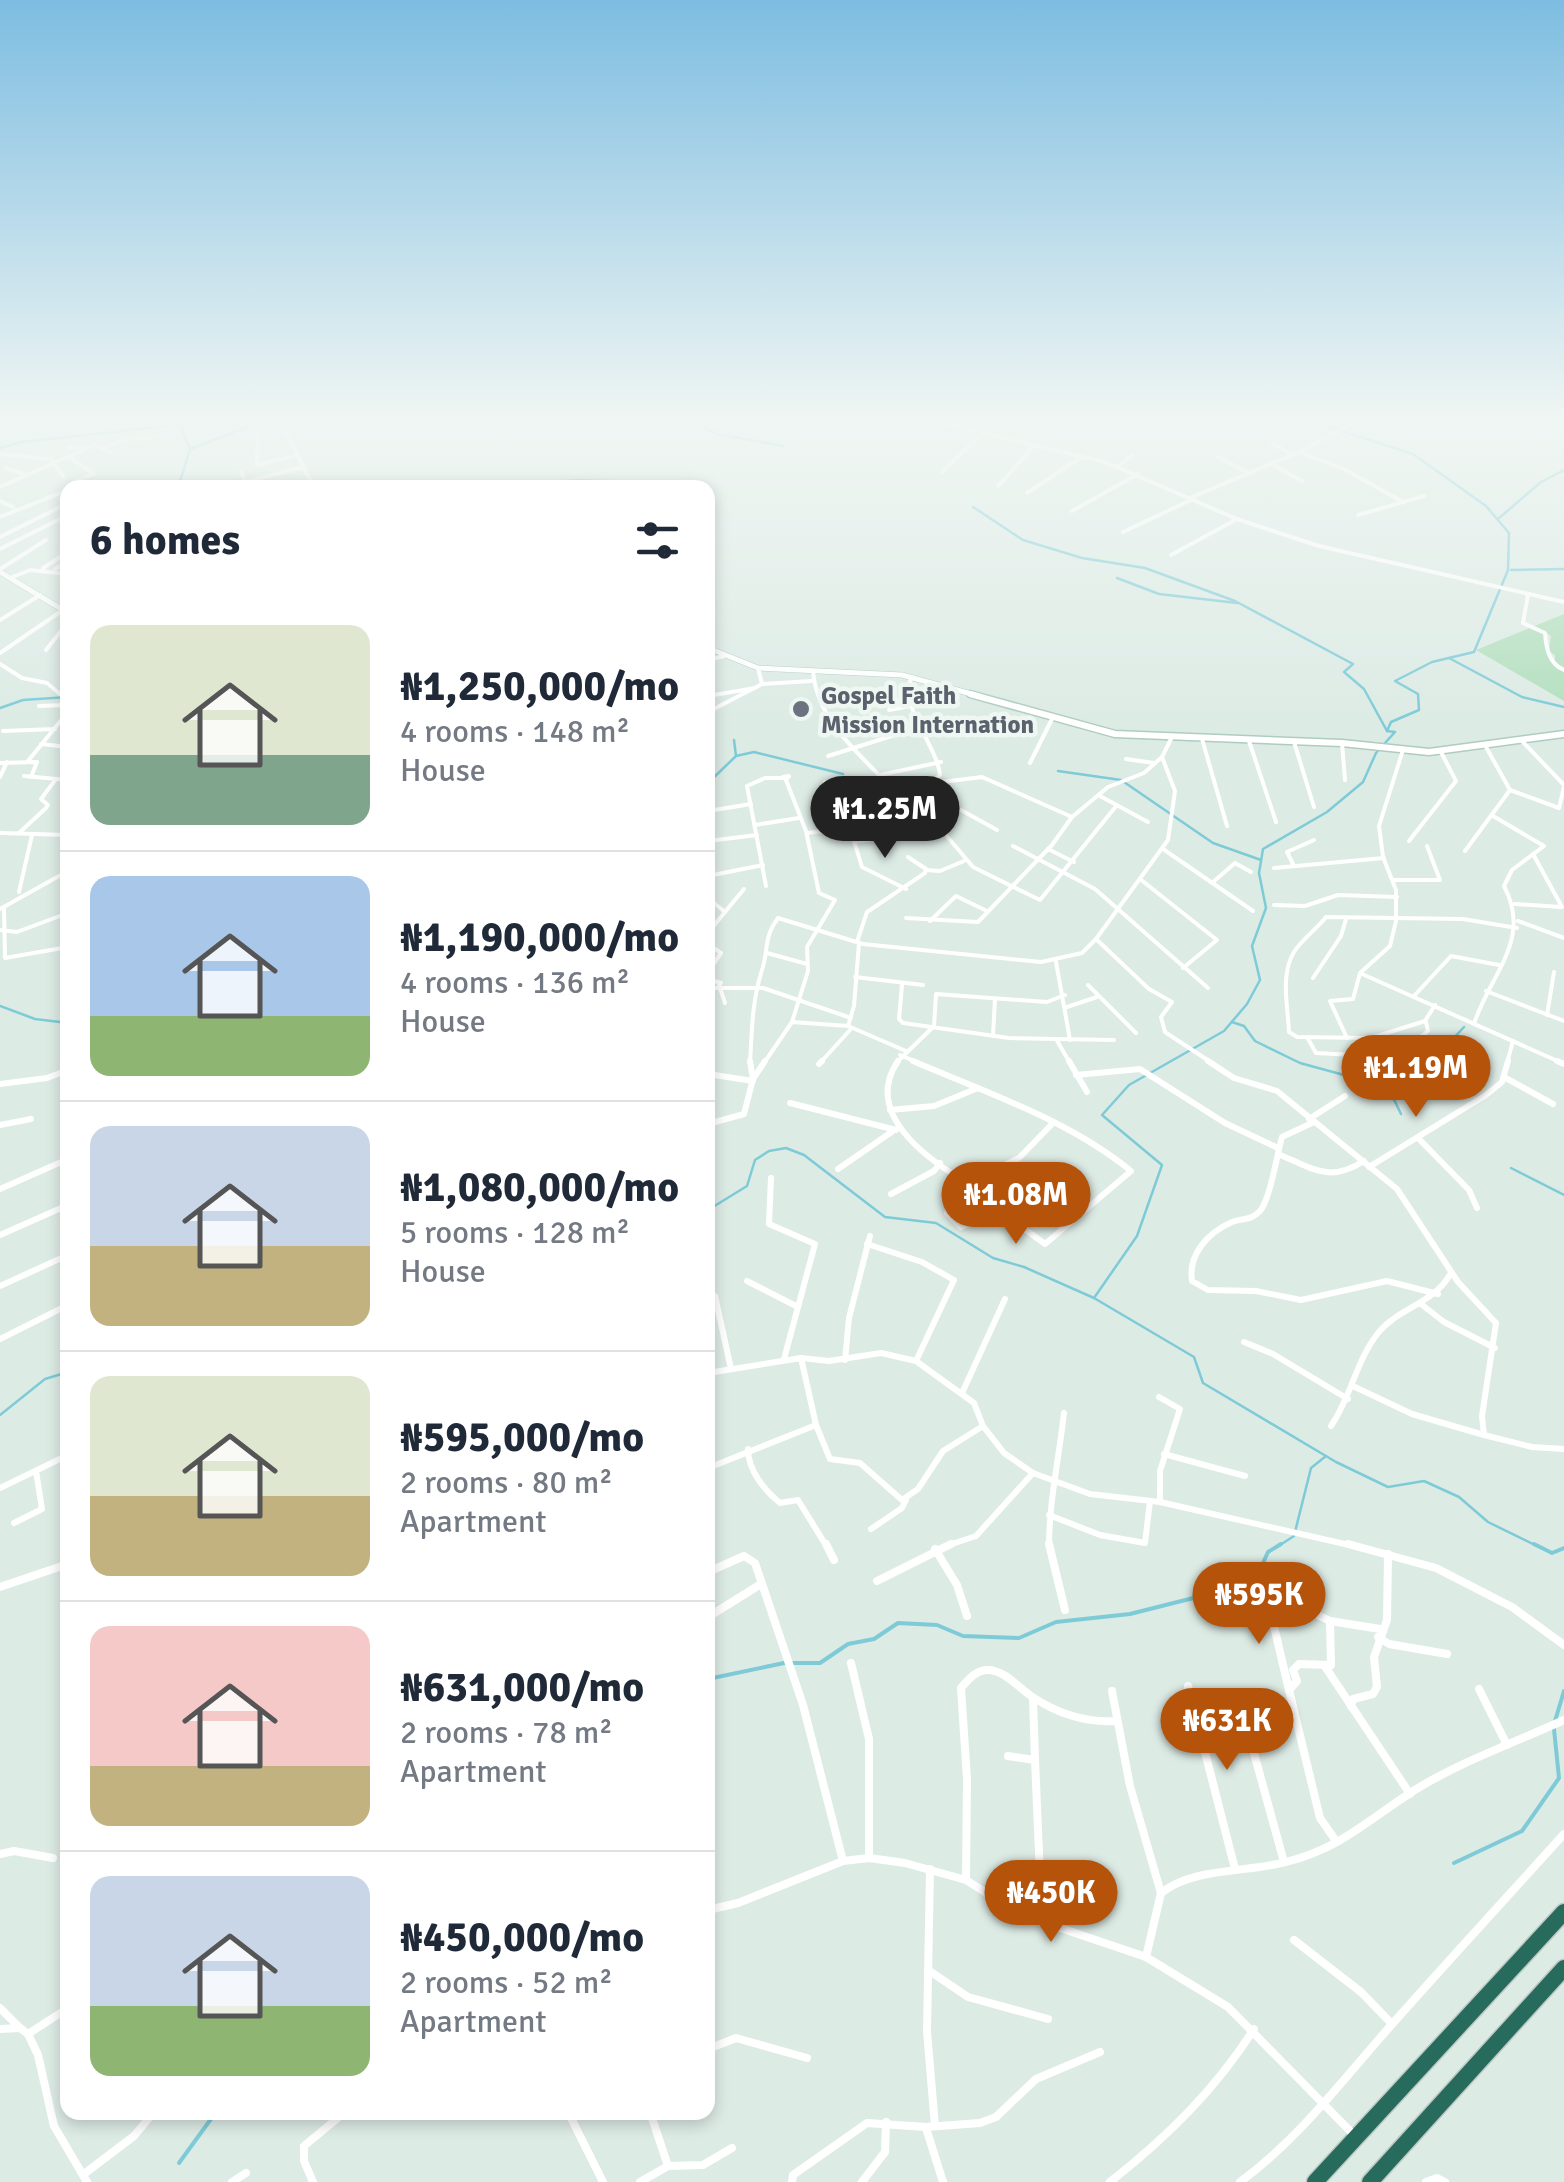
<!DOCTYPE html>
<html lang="en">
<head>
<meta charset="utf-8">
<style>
	body { margin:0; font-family:Signika,sans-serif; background:#f2f2f3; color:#1f2937; height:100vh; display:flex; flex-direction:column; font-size:38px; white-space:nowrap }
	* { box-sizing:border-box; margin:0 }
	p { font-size:32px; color:#747a83 }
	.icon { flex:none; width:55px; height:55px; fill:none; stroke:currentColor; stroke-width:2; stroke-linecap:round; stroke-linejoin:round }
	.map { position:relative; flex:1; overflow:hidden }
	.details { position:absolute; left:60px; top:480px; width:655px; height:1640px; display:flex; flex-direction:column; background:#fff; border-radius:20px; box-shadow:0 5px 15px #0003 }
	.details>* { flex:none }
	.price { position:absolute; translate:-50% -85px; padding:0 22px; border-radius:35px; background:#b45309; color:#fff; font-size:32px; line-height:65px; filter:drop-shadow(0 2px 5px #0008) }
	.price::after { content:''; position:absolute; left:50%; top:60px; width:30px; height:22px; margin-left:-15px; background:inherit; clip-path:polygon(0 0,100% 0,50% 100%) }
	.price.current { background:#222; color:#fff }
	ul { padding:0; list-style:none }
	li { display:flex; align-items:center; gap:30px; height:250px; padding:0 30px }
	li+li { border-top:2px solid #e0e1e3 }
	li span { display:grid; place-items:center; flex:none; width:280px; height:200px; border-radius:20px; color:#555 }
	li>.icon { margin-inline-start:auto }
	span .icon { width:120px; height:120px; fill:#fffc; stroke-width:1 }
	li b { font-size:42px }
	h2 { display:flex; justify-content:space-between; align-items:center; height:120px; padding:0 30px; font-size:42px }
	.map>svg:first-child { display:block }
</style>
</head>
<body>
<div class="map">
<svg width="1564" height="2182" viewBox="0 0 1564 2182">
	<rect width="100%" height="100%" fill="#ddebe5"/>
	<!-- green -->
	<path fill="#b3dfbe" d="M1564,614V669L1555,662V655L1549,651L1551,636L1544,631L1552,663L1564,671V701L1476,650Z"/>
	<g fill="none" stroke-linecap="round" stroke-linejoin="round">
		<!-- stream-far1 -->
		<g stroke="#7ecbd7" stroke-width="2.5">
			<path d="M177,417L190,449L178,488"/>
			<path d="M682,417L717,434L783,446"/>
			<path d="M0,448L21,442L179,425"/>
			<path d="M190,449L273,417"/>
			<path d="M477,488L579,480L634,482"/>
			<path d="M973,507L1023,540L1082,558L1145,568L1235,601L1353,664L1344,672L1364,689L1387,731"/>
			<path d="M1498,519L1541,482L1564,470"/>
			<path d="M1511,570L1564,569"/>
			<path d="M1117,578L1159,594L1237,603"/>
			<path d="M1449,658L1522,697L1564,707"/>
			<path d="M0,708L23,700L68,697"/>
			<path d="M736,756L754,752L843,774"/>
			<path d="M1058,771L1121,780L1213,843L1261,860"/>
			<path d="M708,783L736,756L734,740"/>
			<path d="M0,1006L35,1019L68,1023"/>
			<path d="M1232,1022L1244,1026L1255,1041L1300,1063L1388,1087L1401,1114"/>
			<path d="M1388,1087L1425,1069L1464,1027"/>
			<path d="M1511,1168L1564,1195"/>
			<path d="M708,1210L747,1186L755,1160L769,1151L786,1148L804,1155L885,1217L936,1223L993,1258L1024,1267L1094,1298L1194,1357L1203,1383L1336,1462L1388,1487L1424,1481L1459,1497L1488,1522L1539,1547"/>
			<path d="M1094,1298L1137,1236L1162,1165L1102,1115L1129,1085L1224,1031L1247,1004L1260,980L1252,946L1266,908L1259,873L1263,849L1327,812L1363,782L1376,753L1395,732L1387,731L1391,722L1419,710L1418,694L1395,681L1432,662L1474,652L1508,570L1509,533L1486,506L1413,454L1298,417"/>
			<path d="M0,1415L45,1379L68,1372"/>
			<path d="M1277,1547L1294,1536L1311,1468L1326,1456"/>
		</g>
		<!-- stream -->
		<g stroke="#7ecbd7" stroke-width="4">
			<path d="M1534,1544L1552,1553L1564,1548"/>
			<path d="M792,1663H820L848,1644L874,1639L898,1623L937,1625L963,1636L1019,1638L1056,1622L1130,1614L1237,1587L1256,1578L1268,1552L1281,1544"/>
			<path d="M708,1679L784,1663"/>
			<path d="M1555,1721L1564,1691"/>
			<path d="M1454,1863L1522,1831L1559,1778L1554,1729"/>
			<path d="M179,2163L216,2112"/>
		</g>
		<defs>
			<g id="secondary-far1">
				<path d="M0,572L68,613"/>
				<path d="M708,648L758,668L902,675L979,696"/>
			</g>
			<path id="secondary" d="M970,694L1115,734L1342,743L1429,752L1564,734"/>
			<g id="highway">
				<path d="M1315,2182L1564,1912"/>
				<path d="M1370,2182L1564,1968"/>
			</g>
		</defs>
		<!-- secondary-far1 casing -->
		<use href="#secondary-far1" stroke="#afccc1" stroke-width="6"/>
		<!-- secondary casing -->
		<use href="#secondary" stroke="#afccc1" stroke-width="9"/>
		<!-- highway casing -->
		<use href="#highway" stroke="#c0c8c6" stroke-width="19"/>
		<!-- street-far2 -->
		<g stroke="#fff" stroke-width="4">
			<path d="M279,417L314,488"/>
			<path d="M917,417L1105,462L1237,519L1319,546L1564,602"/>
			<path d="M1555,417L1560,422"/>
			<path d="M0,422L13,423L24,417"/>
			<path d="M258,433L257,465L298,455"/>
			<path d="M1272,443L1293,455"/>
			<path d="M69,448H82"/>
			<path d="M103,448L123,440L157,437"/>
			<path d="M1302,453L1344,469L1403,502"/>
			<path d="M0,454L51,459L63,476"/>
			<path d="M69,457L94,474L73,482L76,488"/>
			<path d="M1218,457L1249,473"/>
			<path d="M1272,464L1302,481"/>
			<path d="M1117,467L1132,455"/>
			<path d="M5,468L25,474"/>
			<path d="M241,472L246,483"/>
			<path d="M942,472L983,433"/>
			<path d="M998,486L1035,445"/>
			<path d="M0,487L94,445L110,452"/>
			<path d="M104,488L110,485"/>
			<path d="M221,488L304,467"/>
			<path d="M1027,493L1083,456"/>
			<path d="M1192,497L1299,452L1365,417"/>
			<path d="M0,501L13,507"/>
			<path d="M1072,511L1138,474"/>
			<path d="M1358,515L1424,496"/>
			<path d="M0,517L68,490"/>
			<path d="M1123,532L1193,499"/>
			<path d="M0,537L68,503"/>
			<path d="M0,549L68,515"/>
			<path d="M1171,555L1237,519"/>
			<path d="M43,568L68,552"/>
			<path d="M0,569L46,540"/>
			<path d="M55,569L68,562"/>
			<path d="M10,578L30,570L68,574"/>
			<path d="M1528,595L1523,623L1545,633C1546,648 1549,664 1564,670"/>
			<path d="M0,620L40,595"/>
			<path d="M46,650L68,622"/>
			<path d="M0,653L63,610"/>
			<path d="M708,660L724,656"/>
			<path d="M0,664L22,678L47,683L60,694L68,689"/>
			<path d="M813,671C817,718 853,748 884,780L835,791"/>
			<path d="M912,677C897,704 937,745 940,775L930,786L942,810L940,826"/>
			<path d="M762,684L812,681"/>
			<path d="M708,696L755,688"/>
			<path d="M889,710L911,706"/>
			<path d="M708,712L762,684L758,668"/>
			<path d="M3,731L55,729"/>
			<path d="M1172,737L1162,757L1175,791L1168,840L1096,939L1149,989L1172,1002L1161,1017L1165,1032L1212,1063"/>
			<path d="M1202,739L1227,826"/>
			<path d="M1249,741L1276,822"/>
			<path d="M1522,741L1564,785"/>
			<path d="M1294,742L1314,807"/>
			<path d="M1342,743L1345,780"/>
			<path d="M41,744L68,747"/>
			<path d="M828,756L895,735L925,732"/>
			<path d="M1126,759L1154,763"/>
			<path d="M28,761L67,713L65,705L39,706"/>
			<path d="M0,763L37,762L31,777"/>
			<path d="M1030,763L1053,717"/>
			<path d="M880,775L941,762"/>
			<path d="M24,776L68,780"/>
			<path d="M0,777L7,762"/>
			<path d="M825,782L835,791L837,807L846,811"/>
			<path d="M934,783L982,777L1072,817"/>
			<path d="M1510,790L1559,808L1564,787"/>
			<path d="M1100,796L1148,822"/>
			<path d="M942,810H961L997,830"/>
			<path d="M708,811L751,804"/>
			<path d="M755,825L799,818"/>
			<path d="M850,828L847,811L851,805C876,804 884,814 894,836"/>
			<path d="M0,833L68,835"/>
			<path d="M19,833L46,808L48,805L41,799L56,779"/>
			<path d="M807,833L850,828L862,867L906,889"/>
			<path d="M708,841L757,835"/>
			<path d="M1409,841L1456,781L1441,752"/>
			<path d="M854,842L940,828L973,867L1040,900L1117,805"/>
			<path d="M1013,846L1095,889L1208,988"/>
			<path d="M1048,849L1074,862"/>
			<path d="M1163,849L1253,911"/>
			<path d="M1465,851L1510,790L1486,747"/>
			<path d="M1533,854L1562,907"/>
			<path d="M1294,866L1287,852L1314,840"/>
			<path d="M1274,868L1384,858"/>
			<path d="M926,870L940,871L964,861"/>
			<path d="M708,876L763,865"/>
			<path d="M1140,879L1217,940L1183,968"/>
			<path d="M1393,880H1440L1427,846"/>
			<path d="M1212,883L1235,863L1251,872"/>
			<path d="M766,886L747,786L765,778H783"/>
			<path d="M19,892L32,835"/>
			<path d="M708,898L725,912L708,933"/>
			<path d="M1515,904L1561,907"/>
			<path d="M1274,905L1305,906L1338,895L1397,897"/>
			<path d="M4,907L5,958L68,947"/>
			<path d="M0,909L68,871"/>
			<path d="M725,912L744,889"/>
			<path d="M906,918L978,922L1052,845L1072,817L1108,787L1144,773L1162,757"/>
			<path d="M930,921L956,896L987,911"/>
			<path d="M1518,921L1564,938"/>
			<path d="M0,930L17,932L68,913"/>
			<path d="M857,942L867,912L925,873L926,869L908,857"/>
			<path d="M708,944L721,953L708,972"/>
			<path d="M767,953L807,964"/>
			<path d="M1056,962L1070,1040"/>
			<path d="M1362,974L1562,1063"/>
			<path d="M855,977L923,985"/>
			<path d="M1313,978L1341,936L1346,919"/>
			<path d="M708,979L721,983"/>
			<path d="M719,985L725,1003"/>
			<path d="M902,985L899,1019L903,1023L1009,1038L1114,1040"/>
			<path d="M1088,985L1136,1033"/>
			<path d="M708,988H763L851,1018"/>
			<path d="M1486,991L1564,1021"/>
			<path d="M1414,996L1451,956L1499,965"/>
			<path d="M1435,1005L1425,1021L1371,1038L1297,1037L1289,1032C1288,1007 1280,975 1294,952C1301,940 1317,929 1326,917L1463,919L1517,928"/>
			<path d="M1067,1007L1097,997"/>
			<path d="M1547,1015L1554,972"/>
			<path d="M1475,1021C1492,972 1532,939 1504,886L1512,870L1544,846L1493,816"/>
			<path d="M792,1022L848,1026L906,1051"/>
			<path d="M848,1026L854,1006L859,943"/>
			<path d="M993,1036L995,999"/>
			<path d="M1307,1037L1316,1053C1356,1055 1396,1060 1428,1031L1426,1022"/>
			<path d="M1347,1038L1330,1001L1353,999L1360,973L1390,946L1396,921V890L1383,857L1379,826L1403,750"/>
			<path d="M1056,1039L1070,1063"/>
			<path d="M900,1055L919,1063"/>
			<path d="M750,1063C752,1029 752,1001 762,970C769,948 763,939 778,918L863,944L1041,962L1082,953L1096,939"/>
			<path d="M764,1063L792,1022L808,971L807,947L835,900L819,893L806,831L786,780L789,776L783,777"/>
			<path d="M820,1063L850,1030"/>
			<path d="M896,1063L934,1026L936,994L1047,1002L1065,995"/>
			<path d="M1507,1063L1513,1041"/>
		</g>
		<!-- street-far1 -->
		<g stroke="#fff" stroke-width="6">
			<path d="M750,1061L753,1079"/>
			<path d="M898,1061C862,1113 927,1159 967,1183"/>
			<path d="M913,1061C987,1093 1069,1120 1131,1171L1045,1244L1000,1211L961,1227L947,1213L967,1183L1019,1158L1053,1123"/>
			<path d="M1069,1061L1087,1092"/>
			<path d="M1208,1061L1234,1078L1277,1091L1397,1189L1458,1282L1496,1323L1482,1416L1484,1435L1532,1447L1564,1449"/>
			<path d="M1557,1061L1564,1064"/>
			<path d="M819,1064L822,1061"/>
			<path d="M708,1074L753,1081"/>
			<path d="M1076,1075L1140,1069L1225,1123L1278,1148"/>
			<path d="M1504,1077L1553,1104"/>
			<path d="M0,1084L47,1078L68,1070"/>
			<path d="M790,1103L896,1130"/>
			<path d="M890,1110L934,1106L978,1088"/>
			<path d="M1309,1119L1345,1096"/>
			<path d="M1314,1122L1282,1137C1277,1154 1270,1200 1260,1211C1251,1221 1242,1218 1232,1222C1207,1233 1188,1255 1192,1281L1208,1290L1256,1291L1301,1300L1387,1281L1438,1294"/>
			<path d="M708,1124L744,1114L753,1079L765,1061"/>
			<path d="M0,1125L31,1119"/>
			<path d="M1419,1139L1469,1190L1477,1208"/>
			<path d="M1280,1155C1315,1169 1329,1183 1364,1161"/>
			<path d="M1369,1167L1486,1095L1502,1082L1508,1061"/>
			<path d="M708,1168L712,1183"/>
			<path d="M838,1169L893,1131"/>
			<path d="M771,1178L769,1224L815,1244L784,1359"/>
			<path d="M0,1189L68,1159"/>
			<path d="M891,1194L934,1171L940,1163"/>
			<path d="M0,1235L68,1205"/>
			<path d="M867,1244L922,1262L954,1280L916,1361"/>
			<path d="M747,1281L798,1307"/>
			<path d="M0,1286L68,1255"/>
			<path d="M708,1292L715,1296L731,1369"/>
			<path d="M1421,1304L1444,1322L1495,1348"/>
			<path d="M0,1339L68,1305"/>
			<path d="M1244,1342L1273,1354L1348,1399"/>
			<path d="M801,1358L816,1425L830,1459L860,1463L902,1500L918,1489L943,1451L983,1426"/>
			<path d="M845,1360L849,1318L870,1236"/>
			<path d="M708,1373L801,1358L829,1361L881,1353L916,1361L974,1403L983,1426L1004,1453L1033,1473L1090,1494L1160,1502L1358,1547"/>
			<path d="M1355,1387L1412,1414L1484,1435"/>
			<path d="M962,1393L1005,1299"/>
			<path d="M1159,1397L1180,1409L1160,1471V1502"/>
			<path d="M1331,1426C1351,1397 1356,1361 1378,1333C1399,1307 1434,1304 1451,1273"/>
			<path d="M748,1449C748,1470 764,1490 780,1503L798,1500L827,1547"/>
			<path d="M1164,1454L1245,1476"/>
			<path d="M708,1468L816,1425"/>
			<path d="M0,1488L68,1455"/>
			<path d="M1049,1515L1100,1535L1145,1543L1150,1501"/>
			<path d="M14,1523L42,1509L36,1471"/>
			<path d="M871,1529L902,1508L906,1500"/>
			<path d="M943,1547L976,1536L1033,1473"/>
			<path d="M1049,1547C1049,1502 1059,1458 1064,1413"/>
		</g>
		<!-- street -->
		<g stroke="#fff" stroke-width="8">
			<path d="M826,1544L834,1560"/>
			<path d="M1049,1544L1065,1610"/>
			<path d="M1348,1544L1436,1568L1512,1607L1564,1645"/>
			<path d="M935,1549L957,1585L967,1616"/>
			<path d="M708,1572L744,1556L755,1563L803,1705L843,1861"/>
			<path d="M877,1581L951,1544"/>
			<path d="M0,1587L68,1564"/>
			<path d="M1267,1597L1289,1690"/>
			<path d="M1299,1606L1330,1621L1380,1629"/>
			<path d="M708,1617L761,1584"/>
			<path d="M1330,1621L1331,1665L1299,1664L1293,1670L1297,1681L1289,1690L1320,1818L1336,1841"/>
			<path d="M1378,1637L1389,1644L1447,1654"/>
			<path d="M851,1663L869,1739V1858"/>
			<path d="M1326,1668L1410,1794"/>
			<path d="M1188,1686L1235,1869"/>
			<path d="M1479,1689L1507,1745"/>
			<path d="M1112,1691L1130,1786L1161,1893L1146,1957"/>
			<path d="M1033,1698L1035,1760"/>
			<path d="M1351,1706L1353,1699L1373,1694L1377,1687L1374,1657L1387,1620L1388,1554"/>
			<path d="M1197,1724L1240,1721L1247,1728L1284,1862"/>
			<path d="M1008,1756L1035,1760L1042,1923"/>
			<path d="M0,1854L14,1851L53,1858"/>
			<path d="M930,1869L927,2031L935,2126"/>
			<path d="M966,1879L967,1779L961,1688C968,1680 975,1671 986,1670C1005,1669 1019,1689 1034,1698C1059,1714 1088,1723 1117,1721"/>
			<path d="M1161,1893C1194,1867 1246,1873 1286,1862C1344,1847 1370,1818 1418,1788C1463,1761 1516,1742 1564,1720"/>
			<path d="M708,1910L738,1903L843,1861L869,1858L905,1863L966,1880L1019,1914L1146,1957L1228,2007L1353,2134"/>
			<path d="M1294,1940L1361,1992L1392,2024"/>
			<path d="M928,1970L968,1997L1048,2019"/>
			<path d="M0,2008L20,2028"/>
			<path d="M0,2029L20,2028L28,2034L38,2055L54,2126L87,2182"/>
			<path d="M28,2034L68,2008"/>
			<path d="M708,2049L736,2038L807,2058"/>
			<path d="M568,2112L603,2182"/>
			<path d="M650,2112L668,2166"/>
			<path d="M926,2128L943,2182"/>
			<path d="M84,2174L134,2136L154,2112"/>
			<path d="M232,2182L246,2173"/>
			<path d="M313,2182L304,2161V2146L345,2112"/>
			<path d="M640,2182L668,2166L703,2165L732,2148"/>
			<path d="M792,2182L793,2175L867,2123L926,2127L980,2123L996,2117L1036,2079L1100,2052"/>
			<path d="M862,2182L885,2152L886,2122"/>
			<path d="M1110,2182C1167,2137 1215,2090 1254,2029"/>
			<path d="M1240,2182C1301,2137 1344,2078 1394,2022C1450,1959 1507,1897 1564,1834"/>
			<path d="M1426,2182L1437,2178L1445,2182"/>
		</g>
		<!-- secondary-far1 -->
		<use href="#secondary-far1" stroke="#fff" stroke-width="5"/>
		<!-- secondary -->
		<use href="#secondary" stroke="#fff" stroke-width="6"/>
		<!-- highway -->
		<use href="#highway" stroke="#266b5c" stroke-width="16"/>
	</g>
	<!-- sky -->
	<linearGradient id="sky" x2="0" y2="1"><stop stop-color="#7dbde1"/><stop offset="0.58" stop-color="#f0f6f3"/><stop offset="1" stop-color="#f0f6f3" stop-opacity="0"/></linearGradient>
	<rect width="1564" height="722" fill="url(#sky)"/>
	<!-- markers -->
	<circle fill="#6b7280" stroke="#eef7f2" stroke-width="4" cx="801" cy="709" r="10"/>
	<g text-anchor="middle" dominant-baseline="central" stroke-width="9" stroke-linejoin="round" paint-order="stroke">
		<!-- far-worship labels -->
		<g font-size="25" font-weight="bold" fill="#5b616d" stroke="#eef7f2" text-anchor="start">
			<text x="821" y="695">Gospel Faith<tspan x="821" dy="29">Mission Internation</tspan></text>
		</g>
	</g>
</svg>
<b class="price current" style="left:885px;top:861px">₦1.25M</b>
<b class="price" style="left:1416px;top:1120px">₦1.19M</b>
<b class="price" style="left:1016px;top:1247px">₦1.08M</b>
<b class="price" style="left:1259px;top:1647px">₦595K</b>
<b class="price" style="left:1227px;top:1773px">₦631K</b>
<b class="price" style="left:1051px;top:1945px">₦450K</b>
<section class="details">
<h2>6 homes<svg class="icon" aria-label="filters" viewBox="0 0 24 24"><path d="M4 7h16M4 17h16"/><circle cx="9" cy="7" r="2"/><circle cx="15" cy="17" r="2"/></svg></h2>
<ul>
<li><span style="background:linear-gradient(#dfe7d0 65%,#7fa58c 0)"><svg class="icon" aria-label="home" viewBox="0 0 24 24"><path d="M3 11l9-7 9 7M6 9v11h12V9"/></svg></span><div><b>₦1,250,000/mo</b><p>4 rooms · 148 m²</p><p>House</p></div></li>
<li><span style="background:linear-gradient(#a9c7e8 70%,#8fb573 0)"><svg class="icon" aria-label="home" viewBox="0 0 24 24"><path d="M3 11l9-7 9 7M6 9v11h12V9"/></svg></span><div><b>₦1,190,000/mo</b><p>4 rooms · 136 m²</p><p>House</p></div></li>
<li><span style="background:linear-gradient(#c9d6e8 60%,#c2b280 0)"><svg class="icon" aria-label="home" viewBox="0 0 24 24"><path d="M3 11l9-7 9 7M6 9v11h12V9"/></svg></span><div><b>₦1,080,000/mo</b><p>5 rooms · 128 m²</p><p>House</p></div></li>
<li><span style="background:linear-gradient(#dfe7d0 60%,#c2b280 0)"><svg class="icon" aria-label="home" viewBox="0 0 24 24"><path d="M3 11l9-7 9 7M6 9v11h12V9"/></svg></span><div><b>₦595,000/mo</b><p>2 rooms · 80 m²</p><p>Apartment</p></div></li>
<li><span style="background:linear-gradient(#f6c9c9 70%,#c2b280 0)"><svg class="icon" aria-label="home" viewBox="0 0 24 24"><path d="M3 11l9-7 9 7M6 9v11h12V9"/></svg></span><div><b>₦631,000/mo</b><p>2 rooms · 78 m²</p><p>Apartment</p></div></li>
<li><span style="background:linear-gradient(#c9d6e8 65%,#8fb573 0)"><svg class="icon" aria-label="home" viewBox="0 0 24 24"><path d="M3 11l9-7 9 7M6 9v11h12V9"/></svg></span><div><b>₦450,000/mo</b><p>2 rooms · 52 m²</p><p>Apartment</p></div></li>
</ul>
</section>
</div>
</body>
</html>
